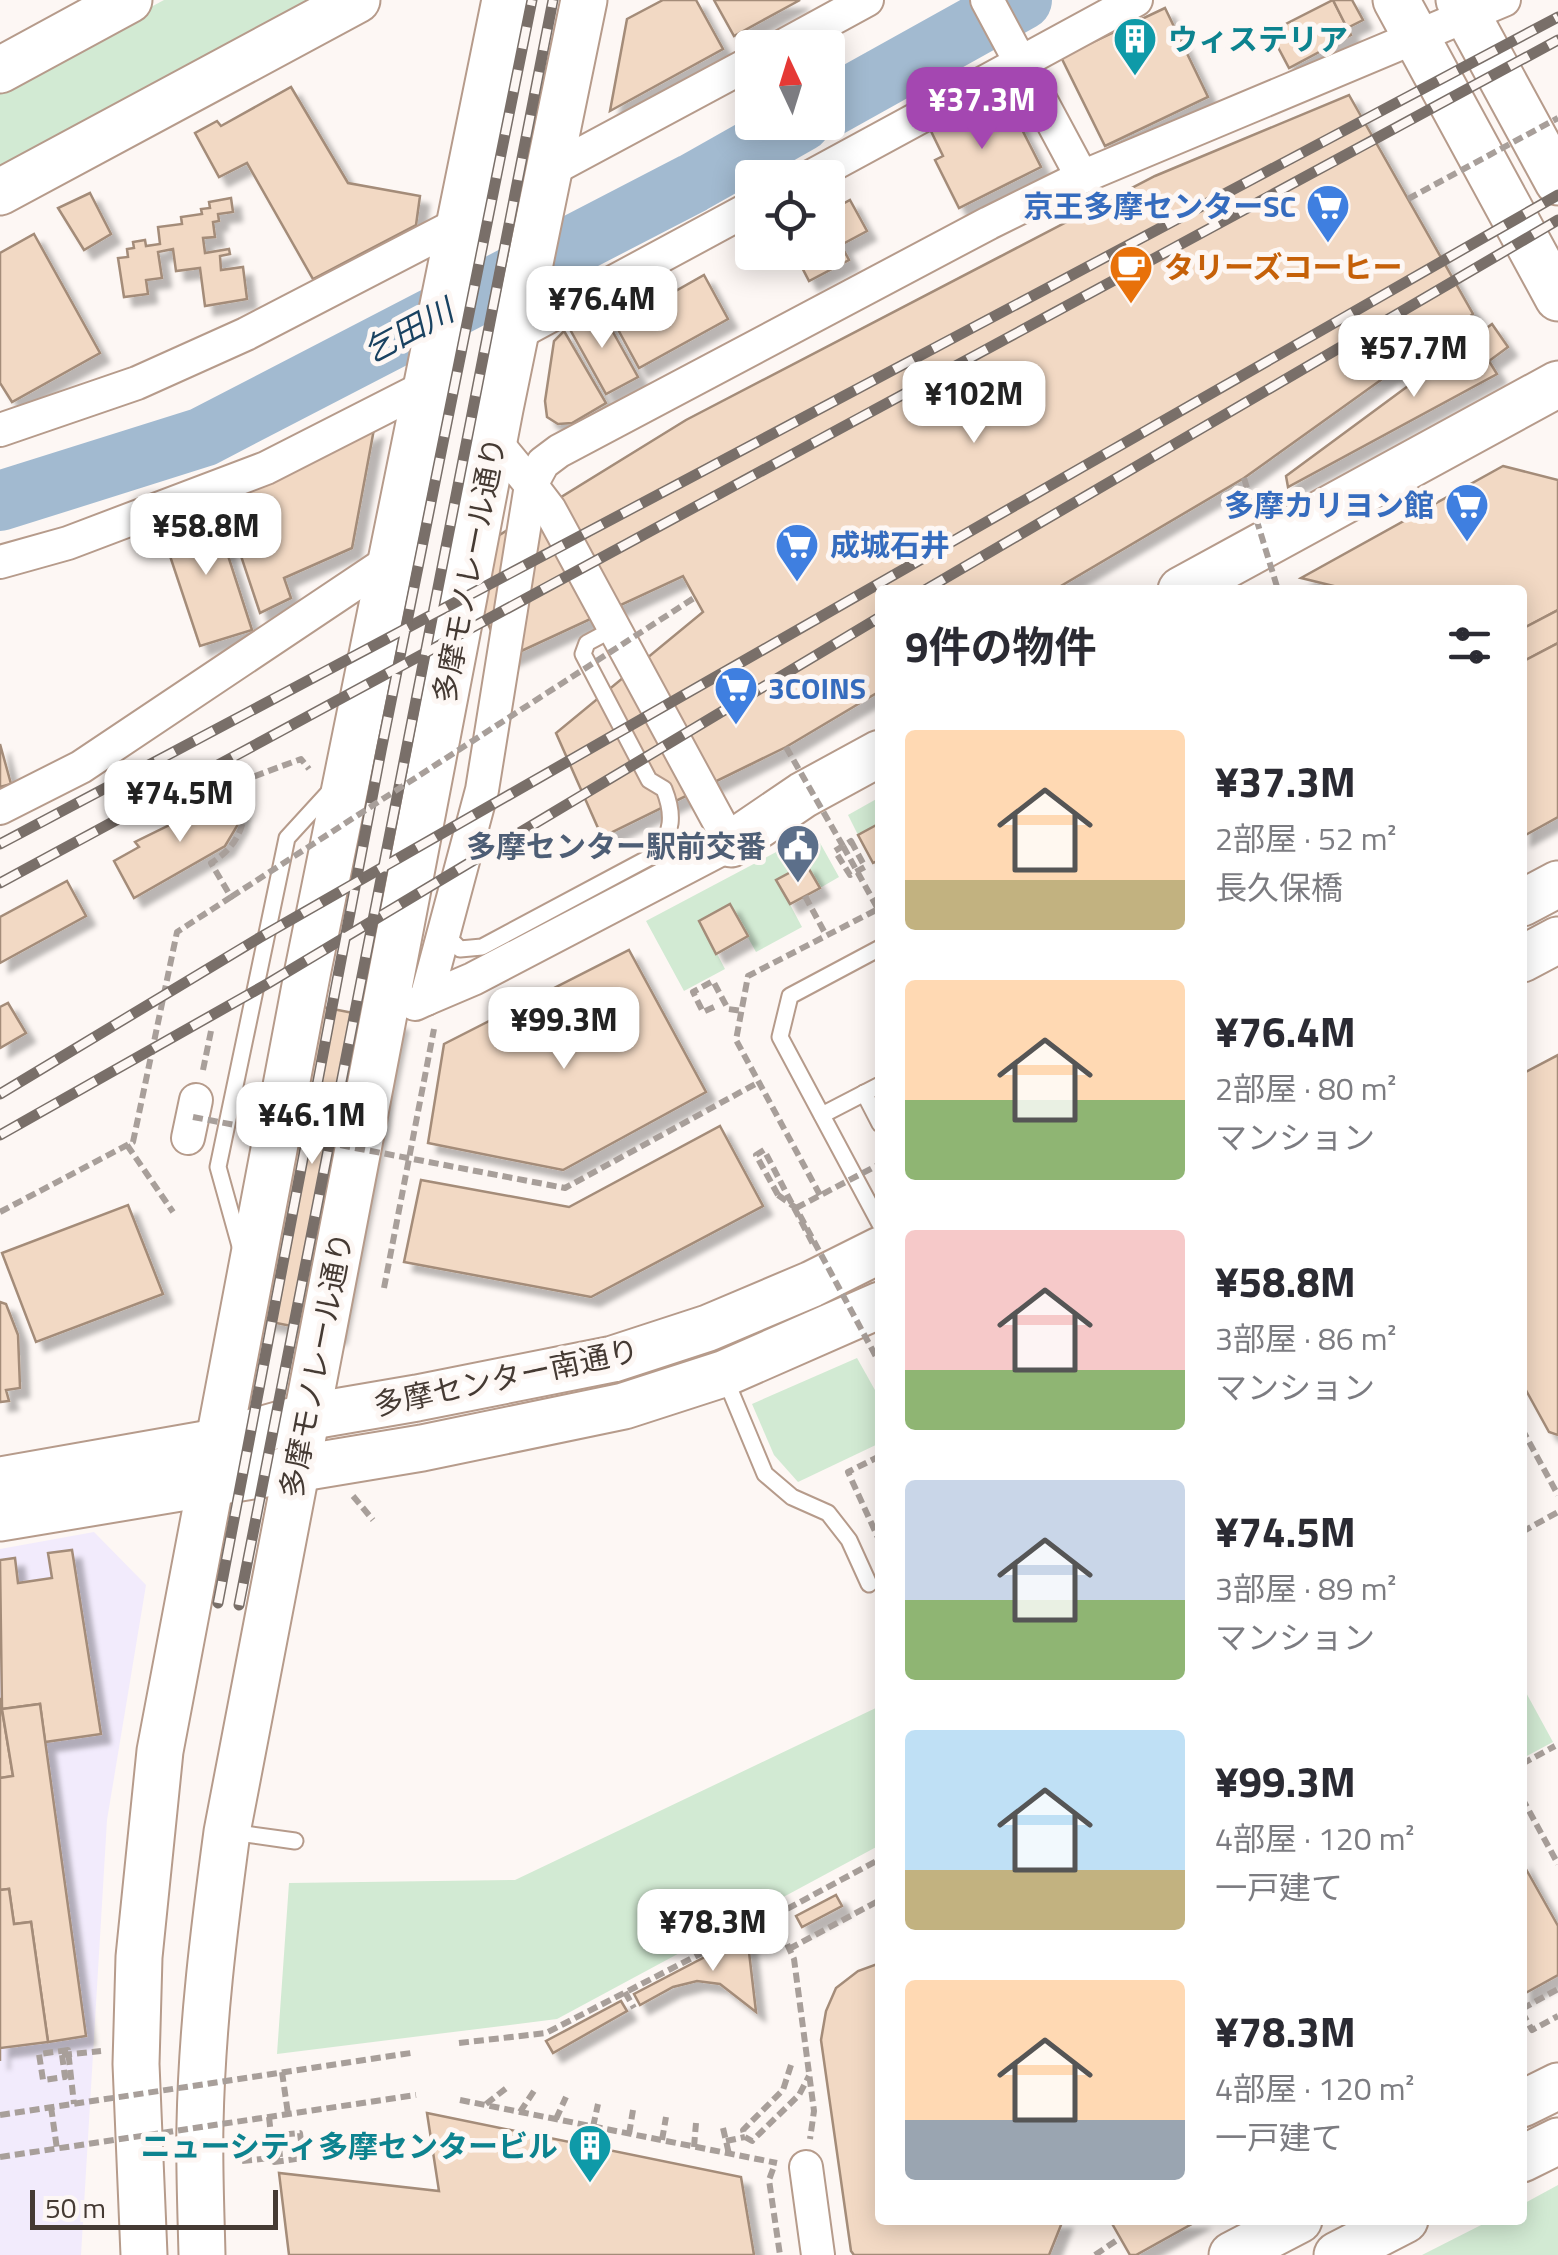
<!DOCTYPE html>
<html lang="ja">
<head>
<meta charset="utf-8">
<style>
	body { margin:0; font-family:"Titillium Web","Noto Sans JP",sans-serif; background:#f2f2f3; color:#2b2b33; height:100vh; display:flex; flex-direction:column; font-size:38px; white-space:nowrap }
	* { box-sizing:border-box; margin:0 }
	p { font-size:32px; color:#7c7c81 }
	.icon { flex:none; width:55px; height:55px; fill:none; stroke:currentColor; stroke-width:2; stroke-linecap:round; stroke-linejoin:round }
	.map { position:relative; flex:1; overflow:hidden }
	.sheet { position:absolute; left:875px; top:585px; width:652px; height:1640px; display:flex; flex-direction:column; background:#fff; border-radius:10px; box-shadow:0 5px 25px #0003 }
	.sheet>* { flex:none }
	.needle { width:65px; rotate:356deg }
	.tools { position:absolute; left:735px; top:30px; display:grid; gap:20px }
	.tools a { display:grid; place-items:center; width:110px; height:110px; border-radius:10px; background:#fff; box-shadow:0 5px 25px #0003; font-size:50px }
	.scale { position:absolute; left:30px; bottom:25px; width:248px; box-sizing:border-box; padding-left:10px; border:5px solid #453a33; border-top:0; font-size:28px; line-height:35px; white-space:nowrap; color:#453a33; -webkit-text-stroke:8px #fdf7f4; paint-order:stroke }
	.price { position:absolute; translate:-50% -85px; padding:0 22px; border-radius:20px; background:#fff; color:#222; font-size:32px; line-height:65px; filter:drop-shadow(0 2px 5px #0008) }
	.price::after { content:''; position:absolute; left:50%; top:60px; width:30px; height:22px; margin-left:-15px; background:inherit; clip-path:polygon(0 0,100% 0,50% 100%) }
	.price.on { background:#a447b1; color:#fff }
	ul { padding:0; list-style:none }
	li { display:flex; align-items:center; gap:30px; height:250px; padding:0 30px }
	li span { display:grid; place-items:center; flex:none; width:280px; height:200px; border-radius:10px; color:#555 }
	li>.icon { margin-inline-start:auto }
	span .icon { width:120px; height:120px; fill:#fffc; stroke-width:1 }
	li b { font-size:42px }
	h2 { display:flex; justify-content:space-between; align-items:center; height:120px; padding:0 30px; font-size:42px }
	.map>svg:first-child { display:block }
</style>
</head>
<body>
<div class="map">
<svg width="1558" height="2255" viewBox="0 0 1558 2255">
	<defs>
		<filter id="shadow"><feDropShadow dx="9" dy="9" stdDeviation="2.5" flood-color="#0004"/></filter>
	</defs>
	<rect width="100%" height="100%" fill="#fdf7f4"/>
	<!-- commercial -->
	<path fill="#f2ebfc" d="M94,1532L146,1585L107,1820L81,2255H0V1549Z"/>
	<!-- green -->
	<g fill="#d2ead3">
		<path d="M164,0H313L0,172V88Z"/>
		<path d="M880,797V823L858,835L848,815Z"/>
		<path d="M814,832L839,877L820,888L806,864L777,880L802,927L756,952L730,905L700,921L725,969L684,991L646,921Z"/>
		<path d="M857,1358L880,1399V1443L798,1482L774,1455L752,1404Z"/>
		<path d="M1524,1689L1553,1742L1523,1758L1522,1690Z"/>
		<path d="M880,1706V1845L557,2019L277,2054L289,1883L515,1880Z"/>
		<path d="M1558,2185V2255H1422L1491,2220H1522L1523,2204Z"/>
	</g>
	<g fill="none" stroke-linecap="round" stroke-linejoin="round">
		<!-- river -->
		<g stroke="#a2bad0" stroke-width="60">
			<path d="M828,108L1022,0"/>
			<path d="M0,501L203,437L693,183L801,122"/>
		</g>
	</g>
	<!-- building -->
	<g fill="#f2d9c4" stroke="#a48c79" stroke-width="2.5" filter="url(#shadow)">
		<path d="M663,0H696L723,49L610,111L627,19Z"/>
		<path d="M714,0H800L734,36Z"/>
		<path d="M1333,0L1351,35L1289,68L1270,32Z"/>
		<path d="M1333,0H1352L1363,20L1347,28Z"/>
		<path d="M1165,8L1208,97L1105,146L1061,57Z"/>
		<path d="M291,87L348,183L420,196L416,225L313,279L247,163L219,177L195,133L217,121L221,126Z"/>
		<path d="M1349,95L1473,314L1244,478L1054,590H880V691L786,747L602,837L556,733L703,612L683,576L504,659L459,560L686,420L1155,176Z"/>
		<path d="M976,103L983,118L1009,104L1041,167L959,208L935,160L943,156L929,127Z"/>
		<path d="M90,193L111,234L84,250L58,208Z"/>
		<path d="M231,198L233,212L218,214L219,221L213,222L215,237L203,238L205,253L229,249L230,254L220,256L221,270L243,267L247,299L205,306L200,268L176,271L173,249L158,252L162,278L146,280L148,294L124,297L118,258L128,257L127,249L134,248L133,242L145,240L146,246L160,244L158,227L182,224L181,217L202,214L201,209L210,208L209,202Z"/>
		<path d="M850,200L867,231L841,245L849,260L809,281L794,252H828V212Z"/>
		<path d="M34,234L100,353L12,402L0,383V253Z"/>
		<path d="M704,275L728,319L639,368L615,324L648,306L640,292L664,278L672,293Z"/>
		<path d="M599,307L638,377L606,394L567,324Z"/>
		<path d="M1492,324L1508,347L1489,361L1497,374L1288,487L1286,476Z"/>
		<path d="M564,331L606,403L572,423L558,424L547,417L545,401L554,341Z"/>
		<path d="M374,429L352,548L284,578L291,598L260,613L223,502Z"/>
		<path d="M1503,466L1558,480V610L1522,629V590H1350L1301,578Z"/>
		<path d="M213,509L252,630L200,646L160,526Z"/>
		<path d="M1558,610V643L1522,662V629Z"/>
		<path d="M1558,643V817L1522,837V662Z"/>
		<path d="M0,744L11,784L0,787Z"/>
		<path d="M239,791L240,821L225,846L134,898L114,861L139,847L135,842Z"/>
		<path d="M880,823V860L873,863L858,835Z"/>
		<path d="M806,864L820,888L790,904L776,880Z"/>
		<path d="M67,881L86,916L0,963V917Z"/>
		<path d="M730,904L748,936L716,954L699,921Z"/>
		<path d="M629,950L706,1092L563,1170L428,1143L444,1044Z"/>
		<path d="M287,1000L399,1022L337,1335L226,1313Z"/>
		<path d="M8,1003L26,1033L0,1048V1007Z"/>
		<path d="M1558,1055V1435L1549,1432L1522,1383V1074Z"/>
		<path d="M720,1126L763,1206L591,1297L404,1262L421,1180L569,1207Z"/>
		<path d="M128,1205L163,1294L36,1342L2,1253Z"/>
		<path d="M0,1302L6,1304L18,1335L20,1388L6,1390L9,1401L0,1402Z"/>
		<path d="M72,1550L101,1734L45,1742L40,1704L2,1709L0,1560L15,1558L18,1583L52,1578L48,1553Z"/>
		<path d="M0,1698L13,1776L0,1778Z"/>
		<path d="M40,1704L86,2036L48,2042L31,1922L14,1924L9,1889L0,1890V1778L13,1776L2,1709Z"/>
		<path d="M1522,1862L1558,1926V1975L1522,1995Z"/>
		<path d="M9,1889L14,1924L31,1922L48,2042L0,2048V2061V1890Z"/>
		<path d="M836,1895L842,1906L802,1927L796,1916Z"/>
		<path d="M747,1935L756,2012L720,1984L697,1981L673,1987L640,2005L634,1994Z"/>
		<path d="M880,1963V2220H1063L1049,2255H854L851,2251L821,2040L826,2011L836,1988L858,1971Z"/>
		<path d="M621,2001L627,2011L553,2053L546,2041Z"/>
		<path d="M427,2113L741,2177L754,2255H289L279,2173L439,2191Z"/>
		<path d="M1110,2220H1199L1136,2255H1130Z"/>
	</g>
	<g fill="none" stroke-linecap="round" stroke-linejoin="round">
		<defs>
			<g id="lane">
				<path d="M445,934L460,949L482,947L656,854C673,833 674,814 664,789L649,780L583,654L587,643L615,628"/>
				<path d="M880,948L790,996L780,1037L880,1224"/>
				<path d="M864,1093L880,1124"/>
				<path d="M822,1115L880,1085"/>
				<path d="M240,1246L218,1167L287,838L330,791"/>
				<path d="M725,1378L765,1474L792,1497L828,1513L849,1540L869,1584"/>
				<path d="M231,1832L295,1841"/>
			</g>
			<g id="street">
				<path d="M987,0L1082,177"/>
				<path d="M779,48L867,0"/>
				<path d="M549,171L752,62"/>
				<path d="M808,178L1136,0"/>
				<path d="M515,335L752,207"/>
				<path d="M0,430L137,383L246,334L460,223"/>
				<path d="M0,562L68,543L266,468L427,386"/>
				<path d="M0,808L81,767L392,559"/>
				<path d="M426,999L473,979L731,844L550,510L531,485L543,463L559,451L989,223L1082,177L1504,0"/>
				<path d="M415,1004L426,999L482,790L531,485L494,440"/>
				<path d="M188,1138L196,1100"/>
				<path d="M806,2167L818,2255"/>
			</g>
			<g id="secondary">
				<path d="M1396,0L1558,298"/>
				<path d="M1459,0L1558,182"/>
				<path d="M0,70L129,0"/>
				<path d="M0,192L357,0"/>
				<path d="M1181,590L1558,384"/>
				<path d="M731,844L803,795L880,753"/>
				<path d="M1522,903L1558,884"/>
				<path d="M1522,959L1558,940"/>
				<path d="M0,1480L217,1442L306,1417L417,1398L613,1359L708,1328L812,1284L880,1250"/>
				<path d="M0,1518L422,1448L624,1406L723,1374L880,1305"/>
				<path d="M1522,2104L1558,2086"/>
				<path d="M1522,2159L1558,2141"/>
				<path d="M144,2255L136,2064L139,1957L160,1751L308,970L505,0"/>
				<path d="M202,2255C201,2211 199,2167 200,2124C202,2026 214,1929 227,1832L500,409L584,0"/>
				<path d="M1232,2255L1299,2220"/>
				<path d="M1337,2255L1405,2220"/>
			</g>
		</defs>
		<!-- lane casing -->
		<use href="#lane" stroke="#b69b8b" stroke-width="19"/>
		<!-- street casing -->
		<use href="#street" stroke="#b69b8b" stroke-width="36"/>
		<!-- secondary casing -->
		<use href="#secondary" stroke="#b69b8b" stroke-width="49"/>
		<!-- path -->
		<g stroke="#a89f9a" stroke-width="6" stroke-dasharray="10 5" stroke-linecap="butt">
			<path d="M1244,478L1252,505"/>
			<path d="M212,792L301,759L309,769"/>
			<path d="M851,841L865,867L850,875L835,851Z"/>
			<path d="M843,846L878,909"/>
			<path d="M805,896L826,935"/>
			<path d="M714,1007L703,1012L693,992L713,981L728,1009L742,1011"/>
			<path d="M203,1070L211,1031"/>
			<path d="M127,1145L173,1212"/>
			<path d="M778,1195L756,1155L764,1150L814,1246"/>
			<path d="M820,1195L736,1040L748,976L880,908"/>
			<path d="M0,1212L133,1142L177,932L231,897L211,863C243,843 248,817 244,781"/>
			<path d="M384,1288L434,1029"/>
			<path d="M1522,1429L1558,1495"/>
			<path d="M880,1456L848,1472L880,1542"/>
			<path d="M353,1496L373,1520"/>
			<path d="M1522,1532L1558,1512"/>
			<path d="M1522,1764L1555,1746"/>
			<path d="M1522,1798L1558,1864"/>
			<path d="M774,1916L880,1859"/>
			<path d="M789,1949L880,1900"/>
			<path d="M625,1992L634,2008"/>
			<path d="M1522,2009L1558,1989"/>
			<path d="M1522,2012L1532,2030L1558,2016"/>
			<path d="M459,2043L546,2033L774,1916L794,1959L814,2111L810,2139"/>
			<path d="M62,2055L101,2051"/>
			<path d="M791,2065L783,2090L743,2130L745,2137L752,2141L799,2095L809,2076"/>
			<path d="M282,2072L288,2114"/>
			<path d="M460,2100L777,2163"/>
			<path d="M486,2104L509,2086"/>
			<path d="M51,2107L57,2149"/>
			<path d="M520,2112L534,2091"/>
			<path d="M556,2119L566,2097"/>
			<path d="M593,2127L598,2104"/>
			<path d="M723,2128L729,2154"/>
			<path d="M629,2134L633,2110"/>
			<path d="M662,2140L666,2117"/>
			<path d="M726,2141L745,2137"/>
			<path d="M694,2147L696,2123"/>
			<path d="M242,2161L280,2157"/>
			<path d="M773,2169L769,2180L780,2255"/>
			<path d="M1095,2255L1120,2238"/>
		</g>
		<!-- lane -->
		<use href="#lane" stroke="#fff" stroke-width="15"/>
		<!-- street -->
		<use href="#street" stroke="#fff" stroke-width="32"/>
		<!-- secondary -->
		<use href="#secondary" stroke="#fff" stroke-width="45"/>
		<defs>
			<g id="rail">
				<path d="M925,590L1558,220"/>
				<path d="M0,844L1558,17"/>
				<path d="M0,883L1558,40"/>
				<path d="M0,1094L259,938L1558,195"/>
				<path d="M0,1135L267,984L880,617"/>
				<path d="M218,1603L381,751L532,0"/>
				<path d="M239,1605L553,0"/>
			</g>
		</defs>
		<!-- rail casing -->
		<use href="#rail" stroke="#796f69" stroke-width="11"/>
		<!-- rail -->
		<use href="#rail" stroke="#fdf7f4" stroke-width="8" stroke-dasharray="22" stroke-linecap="butt"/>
		<!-- path-bridge -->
		<g stroke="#a89f9a" stroke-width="6" stroke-dasharray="10 5" stroke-linecap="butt">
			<path d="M1408,199L1558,118"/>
			<path d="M1252,505L1278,590"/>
			<path d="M786,747L843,846"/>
			<path d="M231,897L694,598"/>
			<path d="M193,1117L565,1188L759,1082"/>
			<path d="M778,1195L796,1208L880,1364"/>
			<path d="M796,1208L880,1164"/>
			<path d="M62,2055L65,2077L43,2080L39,2054L68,2050L74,2104"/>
			<path d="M0,2115L411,2053"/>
			<path d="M269,2117L274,2162L303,2158L300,2133L278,2135L280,2157"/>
			<path d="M0,2157L416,2095"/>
		</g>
	</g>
	<!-- icons -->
	<defs>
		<symbol id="building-pin" viewBox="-11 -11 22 30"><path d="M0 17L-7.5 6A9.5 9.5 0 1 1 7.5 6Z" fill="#0f9aa8" stroke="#fdf7f4"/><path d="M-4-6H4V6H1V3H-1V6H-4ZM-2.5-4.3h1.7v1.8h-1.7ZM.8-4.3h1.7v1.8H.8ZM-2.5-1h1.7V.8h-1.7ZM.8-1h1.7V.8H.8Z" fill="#fff"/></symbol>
		<symbol id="supermarket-pin" viewBox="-11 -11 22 30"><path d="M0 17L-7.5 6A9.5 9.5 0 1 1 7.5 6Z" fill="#3f7fe0" stroke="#fdf7f4"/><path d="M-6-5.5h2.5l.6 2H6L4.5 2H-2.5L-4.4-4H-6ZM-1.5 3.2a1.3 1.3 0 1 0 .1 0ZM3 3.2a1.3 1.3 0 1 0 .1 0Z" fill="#fff"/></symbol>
		<symbol id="cafe-pin" viewBox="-11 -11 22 30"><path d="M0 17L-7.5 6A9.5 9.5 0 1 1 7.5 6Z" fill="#e8710a" stroke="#fdf7f4"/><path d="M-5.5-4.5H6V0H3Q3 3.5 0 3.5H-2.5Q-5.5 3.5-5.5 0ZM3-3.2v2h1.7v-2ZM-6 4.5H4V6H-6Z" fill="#fff"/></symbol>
		<symbol id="civic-pin" viewBox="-11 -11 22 30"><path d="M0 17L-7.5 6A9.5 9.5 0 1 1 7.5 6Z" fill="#5c6f8a" stroke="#fdf7f4"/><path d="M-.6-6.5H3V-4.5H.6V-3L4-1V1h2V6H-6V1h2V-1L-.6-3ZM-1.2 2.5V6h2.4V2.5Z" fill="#fff"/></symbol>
	</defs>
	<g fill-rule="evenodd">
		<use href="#building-pin" x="1110" y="14" width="50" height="68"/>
		<use href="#supermarket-pin" x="1303" y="181" width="50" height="68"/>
		<use href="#cafe-pin" x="1106" y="242" width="50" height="68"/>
		<use href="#supermarket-pin" x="1442" y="480" width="50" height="68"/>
		<use href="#supermarket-pin" x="772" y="520" width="50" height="68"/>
		<use href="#supermarket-pin" x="711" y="663" width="50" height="68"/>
		<use href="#civic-pin" x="773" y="821" width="50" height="68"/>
		<use href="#building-pin" x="565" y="2121" width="50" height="68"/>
	</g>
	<g text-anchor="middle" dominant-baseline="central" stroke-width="10" stroke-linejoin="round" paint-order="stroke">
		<!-- culture labels -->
		<g font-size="30" font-weight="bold" fill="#0d838f" stroke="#fdf7f4" text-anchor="start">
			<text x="1168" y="39">ウィステリア</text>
			<text x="558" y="2146" text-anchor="end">ニューシティ多摩センタービル</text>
		</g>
		<!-- shop labels -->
		<g font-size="30" font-weight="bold" fill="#366cbe" stroke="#fdf7f4" text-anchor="end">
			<text x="1296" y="206">京王多摩センターSC</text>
			<text x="1434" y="505">多摩カリヨン館</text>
			<text x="830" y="545" text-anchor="start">成城石井</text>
			<text x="768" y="688" text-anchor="start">3COINS</text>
		</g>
		<!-- food labels -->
		<g font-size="30" font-weight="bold" fill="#c56008" stroke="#fdf7f4" text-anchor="start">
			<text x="1164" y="267">タリーズコーヒー</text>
		</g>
		<!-- street labels -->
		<g font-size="30" fill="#453a33" stroke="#fdf7f4">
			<text transform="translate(469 570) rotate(-79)">多摩モノレール通り</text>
			<text transform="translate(316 1365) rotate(-79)">多摩モノレール通り</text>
			<text transform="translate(506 1377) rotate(-12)">多摩センター南通り</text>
		</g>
		<!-- service labels -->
		<g font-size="30" font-weight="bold" fill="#4e5e75" stroke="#fdf7f4" text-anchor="end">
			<text x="766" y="846">多摩センター駅前交番</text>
		</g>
		<!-- water labels -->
		<g font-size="32" font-style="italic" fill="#194261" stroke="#fdf7f4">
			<text transform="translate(408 330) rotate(-28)">乞田川</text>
		</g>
	</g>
</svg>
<div class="tools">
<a><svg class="needle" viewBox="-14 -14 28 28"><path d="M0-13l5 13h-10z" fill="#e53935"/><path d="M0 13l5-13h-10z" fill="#7c7c81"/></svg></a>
<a><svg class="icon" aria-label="locate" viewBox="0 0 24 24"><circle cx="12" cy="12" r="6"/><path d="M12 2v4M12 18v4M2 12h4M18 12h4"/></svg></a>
</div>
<div class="scale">50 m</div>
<b class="price on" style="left:982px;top:152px">¥37.3M</b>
<b class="price" style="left:602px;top:351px">¥76.4M</b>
<b class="price" style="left:1414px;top:400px">¥57.7M</b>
<b class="price" style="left:974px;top:446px">¥102M</b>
<b class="price" style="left:206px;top:578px">¥58.8M</b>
<b class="price" style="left:180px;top:845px">¥74.5M</b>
<b class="price" style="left:564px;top:1072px">¥99.3M</b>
<b class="price" style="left:312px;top:1167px">¥46.1M</b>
<b class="price" style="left:713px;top:1974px">¥78.3M</b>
<section class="sheet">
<h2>9件の物件<svg class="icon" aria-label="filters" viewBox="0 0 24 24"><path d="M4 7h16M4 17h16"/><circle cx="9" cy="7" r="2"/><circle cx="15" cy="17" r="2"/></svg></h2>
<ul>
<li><span style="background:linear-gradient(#ffd9b3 75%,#c2b280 0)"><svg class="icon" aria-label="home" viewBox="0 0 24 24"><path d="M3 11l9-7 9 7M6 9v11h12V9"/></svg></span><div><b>¥37.3M</b><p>2部屋 · 52 m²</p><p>長久保橋</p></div></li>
<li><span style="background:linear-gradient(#ffd9b3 60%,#8fb573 0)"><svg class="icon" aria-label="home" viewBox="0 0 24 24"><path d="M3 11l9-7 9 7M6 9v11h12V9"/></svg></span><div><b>¥76.4M</b><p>2部屋 · 80 m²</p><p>マンション</p></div></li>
<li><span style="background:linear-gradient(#f6c9c9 70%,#8fb573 0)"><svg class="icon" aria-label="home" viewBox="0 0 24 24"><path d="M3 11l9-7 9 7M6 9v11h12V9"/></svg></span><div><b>¥58.8M</b><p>3部屋 · 86 m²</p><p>マンション</p></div></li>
<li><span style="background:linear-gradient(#c9d6e8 60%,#8fb573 0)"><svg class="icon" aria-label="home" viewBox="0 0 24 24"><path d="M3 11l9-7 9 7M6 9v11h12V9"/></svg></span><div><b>¥74.5M</b><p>3部屋 · 89 m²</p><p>マンション</p></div></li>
<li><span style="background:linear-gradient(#bfe0f5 70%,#c2b280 0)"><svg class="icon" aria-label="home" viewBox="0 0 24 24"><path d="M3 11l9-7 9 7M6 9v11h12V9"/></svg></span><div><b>¥99.3M</b><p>4部屋 · 120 m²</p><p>一戸建て</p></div></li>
<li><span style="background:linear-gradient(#ffd9b3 70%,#9aa5b1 0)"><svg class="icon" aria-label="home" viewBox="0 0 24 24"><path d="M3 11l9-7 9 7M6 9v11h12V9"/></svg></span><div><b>¥78.3M</b><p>4部屋 · 120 m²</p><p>一戸建て</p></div></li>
</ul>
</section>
</div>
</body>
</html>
